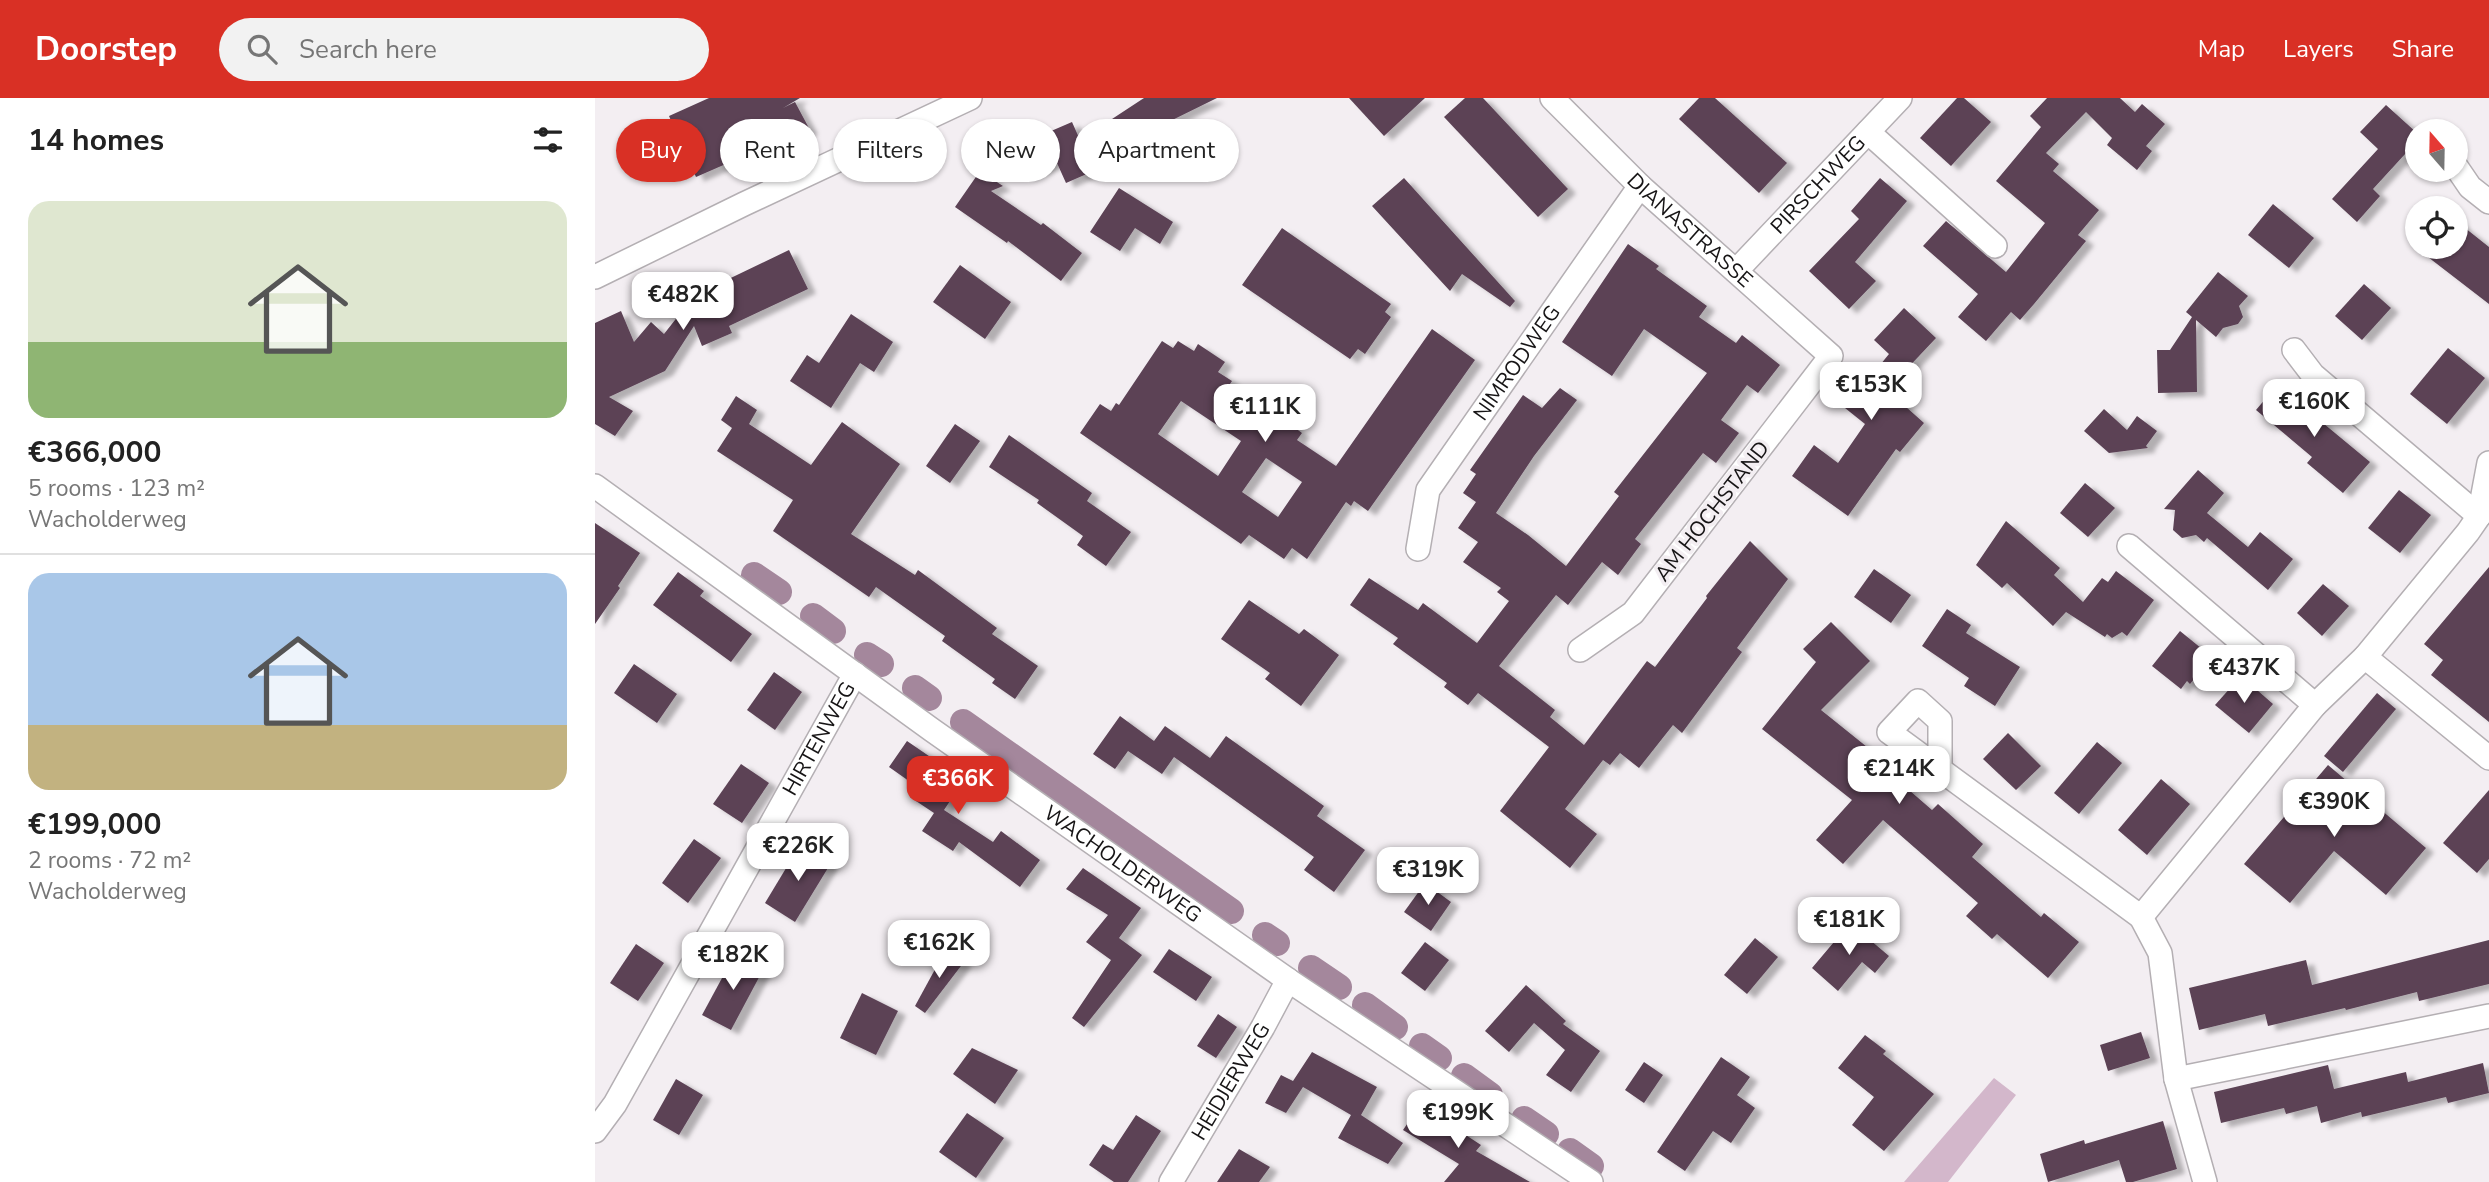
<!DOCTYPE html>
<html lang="en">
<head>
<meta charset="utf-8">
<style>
	body { margin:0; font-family:"Nunito Sans",sans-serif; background:#f2f2f2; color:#222; height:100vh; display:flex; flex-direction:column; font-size:26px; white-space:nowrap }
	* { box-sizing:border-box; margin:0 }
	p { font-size:23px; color:#767676 }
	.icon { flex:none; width:38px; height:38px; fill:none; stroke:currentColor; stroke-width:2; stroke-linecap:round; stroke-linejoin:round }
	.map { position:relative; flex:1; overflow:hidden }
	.panel { display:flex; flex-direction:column; background:#fff; width:595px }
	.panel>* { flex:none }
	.top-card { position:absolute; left:21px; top:21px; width:665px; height:63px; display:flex; gap:14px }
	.needle { width:46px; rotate:340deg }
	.buttons { position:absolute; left:1810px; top:21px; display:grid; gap:14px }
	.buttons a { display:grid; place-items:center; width:63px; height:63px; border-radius:50%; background:#fff; box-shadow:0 2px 5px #0004; font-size:35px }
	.price { position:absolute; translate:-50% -60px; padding:0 16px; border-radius:14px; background:#fff; color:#222; font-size:23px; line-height:46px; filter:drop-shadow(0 2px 4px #0008) }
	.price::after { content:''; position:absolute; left:50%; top:42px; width:21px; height:16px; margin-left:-10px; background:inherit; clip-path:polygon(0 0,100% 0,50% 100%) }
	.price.current { background:#d93025; color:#fff }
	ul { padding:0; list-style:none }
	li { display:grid; align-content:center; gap:14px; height:371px; padding:0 28px }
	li+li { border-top:2px solid #e0e0e0 }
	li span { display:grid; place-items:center; height:217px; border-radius:21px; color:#555 }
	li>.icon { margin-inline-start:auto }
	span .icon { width:126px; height:126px; fill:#fffc; stroke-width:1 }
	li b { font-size:30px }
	h2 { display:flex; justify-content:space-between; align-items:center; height:84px; padding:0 28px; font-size:30px }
	.pill { padding:0 24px; border-radius:32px; background:#fff; box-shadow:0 2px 5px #0004; font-size:24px; line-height:63px }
	.pill.current { background:#d93025; color:#fff }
	header { display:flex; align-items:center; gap:42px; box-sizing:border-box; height:98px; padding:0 35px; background:#d93025; color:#fff }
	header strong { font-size:33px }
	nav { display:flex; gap:38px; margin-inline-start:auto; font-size:24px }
	.search { width:490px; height:63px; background:#f2f2f2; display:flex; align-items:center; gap:18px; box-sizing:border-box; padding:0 24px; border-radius:38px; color:#767676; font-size:26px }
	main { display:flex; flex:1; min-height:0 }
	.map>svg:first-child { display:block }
</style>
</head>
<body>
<header>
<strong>Doorstep</strong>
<div class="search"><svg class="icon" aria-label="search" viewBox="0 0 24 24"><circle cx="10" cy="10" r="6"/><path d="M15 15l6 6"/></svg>Search here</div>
<nav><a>Map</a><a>Layers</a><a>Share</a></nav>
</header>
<main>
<section class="panel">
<h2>14 homes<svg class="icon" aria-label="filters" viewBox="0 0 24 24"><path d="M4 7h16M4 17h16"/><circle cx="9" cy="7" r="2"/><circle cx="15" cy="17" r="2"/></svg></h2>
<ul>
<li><span style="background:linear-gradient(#dfe7d0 65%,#8fb573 0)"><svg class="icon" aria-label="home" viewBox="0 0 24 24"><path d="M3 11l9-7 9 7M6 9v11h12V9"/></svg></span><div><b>€366,000</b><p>5 rooms · 123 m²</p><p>Wacholderweg</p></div></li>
<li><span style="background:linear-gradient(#a9c7e8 70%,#c2b280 0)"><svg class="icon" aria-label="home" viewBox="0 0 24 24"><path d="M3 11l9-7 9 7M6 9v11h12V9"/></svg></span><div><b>€199,000</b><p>2 rooms · 72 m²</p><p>Wacholderweg</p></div></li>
</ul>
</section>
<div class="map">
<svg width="1894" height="1084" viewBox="0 0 1894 1084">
	<defs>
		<filter id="shadow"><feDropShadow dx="8" dy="4.5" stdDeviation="2" flood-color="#0004"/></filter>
	</defs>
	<rect width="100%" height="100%" fill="#f3eef2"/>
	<!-- green -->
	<path fill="#d3b7cb" d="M1399,980L1421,997L1353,1084H1309Z"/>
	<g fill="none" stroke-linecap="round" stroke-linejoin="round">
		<!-- canal -->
		<g stroke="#a4879c" stroke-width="26">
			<path d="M159,477L184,494"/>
			<path d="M218,518L238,533"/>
			<path d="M272,557L286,566"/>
			<path d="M320,590L334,600"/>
			<path d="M368,624L636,813"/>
			<path d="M670,837L682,845"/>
			<path d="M716,870L744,889"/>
			<path d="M770,907L800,929"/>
			<path d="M827,948L844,960"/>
			<path d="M869,978L895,997"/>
			<path d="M929,1021L951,1036"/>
			<path d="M975,1053L996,1068"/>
		</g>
	</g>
	<!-- building -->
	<g fill="#5b4255" fill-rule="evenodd" filter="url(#shadow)">
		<path d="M114,0H205L188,10L200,4L215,32L181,50L165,22L131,41L140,62L101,79L74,18Z"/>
		<path d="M549,0H622L557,32L565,44L471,85L462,65L431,78L419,49L477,24L485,42Z"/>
		<path d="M754,0H830L789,38Z"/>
		<path d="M870,0H888L973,91L943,119L849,19Z"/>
		<path d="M1104,0H1120L1192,65L1164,95L1084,21Z"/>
		<path d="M1362,0H1369L1396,24L1356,68L1325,40Z"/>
		<path d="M1452,0H1525L1540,14L1547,6L1570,26L1551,48L1557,53L1542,72L1512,47L1517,40L1491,14L1451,55L1464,66L1458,73L1504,112L1483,137L1491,143L1439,206L1425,222L1416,214L1391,243L1363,219L1383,196L1328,148L1351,123L1411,174L1450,125L1401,83L1446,29L1435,18Z"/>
		<path d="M1791,7L1822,35V43L1778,91L1785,98L1762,124L1737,101L1783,51L1765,34Z"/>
		<path d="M385,73L408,88L396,93L446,127L448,125L487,155L466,183L413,143L412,145L360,109Z"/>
		<path d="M809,80L920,203L915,209L867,176L855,193L777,108Z"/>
		<path d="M1285,80L1312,103L1260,164L1281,183L1254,211L1214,173L1264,121L1256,113Z"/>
		<path d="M524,90L578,124L565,146L540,130L525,153L495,134Z"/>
		<path d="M1678,106L1719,140L1694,170L1653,137Z"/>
		<path d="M1860,122L1894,149V206L1820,149H1860Z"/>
		<path d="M687,130L796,206L790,214L796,219L770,256L763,251L755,261L647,187Z"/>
		<path d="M1033,146L1064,168L1061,171L1112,208L1104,219L1141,245L1147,237L1185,267L1163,295L1152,287L1126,322L1144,335L1121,365L1108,355L1040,441L1046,446L1023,477L1007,464L973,507L961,497L904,568L960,612L955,619L989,647L1052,563L1060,569L1112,500L1111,498L1155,443L1193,481L1142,550L1147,554L1087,635L1078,627L1044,670L1025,655L1015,667L1008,662L970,711L1002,736L975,770L905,713L954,649L883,595L873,607L849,589L852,585L798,546L803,540L755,507L774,480L823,512L828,505L882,545L914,503L902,494L906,490L868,464L883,444L863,430L881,404L868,395L881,376L875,372L928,297L947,310L965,290L982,302L939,358L901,415L933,437L971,468L1024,398L1019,394L1112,275L1049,231L1017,278L967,244Z"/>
		<path d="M194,152L213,191L134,228L137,235L107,248L99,228L70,273L14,299L38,313L20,338L0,326V225L26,213L39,244L56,224L69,236L91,208L88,201L101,196L110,184L117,189Z"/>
		<path d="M365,167L416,204L390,241L338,204Z"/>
		<path d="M1623,174L1653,198L1644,208L1648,219L1643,226L1628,230L1621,239L1601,222L1602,294L1563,295L1562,252H1575L1597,219L1591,214Z"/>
		<path d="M1769,186L1796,210L1767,242L1740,218Z"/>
		<path d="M1309,210L1341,240L1292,292L1329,325L1305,354L1301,351L1253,418L1197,378L1219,347L1243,365L1270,326L1250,310L1294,256L1279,242Z"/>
		<path d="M256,216L298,244L279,274L265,265L236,310L195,283L212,257L224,265Z"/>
		<path d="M837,231L880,262L773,413L759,403L756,408L751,404L712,461L697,450L689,461L654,437L646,446L485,335L505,306L516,313L521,305L524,307L567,243L578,250L583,243L599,253L603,246L630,264L623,274L637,283L635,286L672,311L678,302L698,315L692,324L707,335L702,342L741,368ZM586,303L646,343L623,378L563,336ZM671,360L707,384L683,419L647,394Z"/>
		<path d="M1853,250L1890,280L1852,326L1815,296Z"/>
		<path d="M1682,287L1775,364L1748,395L1712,365L1717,359L1661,312Z"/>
		<path d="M141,298L162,312L154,326L216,367L247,324L305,366L256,436L320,477L323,472L402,530L397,536L443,568L420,601L397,585L400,581L347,543L350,538L281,489L274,499L178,433L198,402L122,353L137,330L126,322Z"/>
		<path d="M1509,311L1532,332L1542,318L1562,333L1551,348L1553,350L1514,355L1489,333Z"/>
		<path d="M360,326L385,343L355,385L331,368Z"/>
		<path d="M414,337L497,395L492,403L536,434L511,468L482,447L488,438L442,405L444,402L394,369Z"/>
		<path d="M1603,372L1629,395L1612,415L1653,449L1665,434L1698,461L1673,492L1612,440L1609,444L1601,437L1587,440L1578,432L1580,412L1569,411Z"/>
		<path d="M1490,385L1520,410L1493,439L1465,415Z"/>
		<path d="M1804,392L1836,417L1805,455L1773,430Z"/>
		<path d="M1411,423L1465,470L1459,477L1488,504L1507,480L1513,484L1521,473L1559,502L1532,538L1527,534L1517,540L1512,536L1510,539L1471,514L1458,528L1412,485L1407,490L1381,467Z"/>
		<path d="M0,425L45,455L23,488L25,490L0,526Z"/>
		<path d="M1894,469V624L1836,577L1848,562L1829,546Z"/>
		<path d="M1279,471L1316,497L1296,525L1259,499Z"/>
		<path d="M83,474L109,493L105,498L157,536L136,564L58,507Z"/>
		<path d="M1728,486L1754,508L1727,538L1702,515Z"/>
		<path d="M654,502L704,536L709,531L744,557L706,608L670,581L675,575L626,541Z"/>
		<path d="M1352,511L1376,527L1371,535L1425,569L1400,608L1369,588L1374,580L1327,548Z"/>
		<path d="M1236,524L1275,563L1226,612L1272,649L1269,653L1337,712L1343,706L1388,746L1377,759L1446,819L1449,815L1484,844L1453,880L1402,836L1397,841L1371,818L1383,805L1288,722L1248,766L1221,742L1257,702L1167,631L1221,564L1208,551Z"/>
		<path d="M1585,533L1617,559L1595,586L1592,583L1586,591L1557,568Z"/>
		<path d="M39,566L82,596L62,625L19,595Z"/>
		<path d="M179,574L207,594L180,632L152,612Z"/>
		<path d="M1646,578L1678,606L1654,635L1620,607Z"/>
		<path d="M1782,595L1801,611L1748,674L1729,658Z"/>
		<path d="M525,618L559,643L570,628L615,660L631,638L729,708L722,718L770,752L739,794L709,772L719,759L579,659L567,676L533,653L520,671L498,656Z"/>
		<path d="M1413,635L1446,668L1421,692L1388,661Z"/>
		<path d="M312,643L369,682L349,712L398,744L406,733L445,762L425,789L364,744L358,753L327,733L339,715L315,699L321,688L294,669Z"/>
		<path d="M1502,644L1527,665L1484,716L1459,695Z"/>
		<path d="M146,666L174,685L147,725L118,706Z"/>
		<path d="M1733,667L1831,750L1791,797L1739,753L1695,805L1649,766Z"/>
		<path d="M1566,681L1595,706L1552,757L1523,732Z"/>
		<path d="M1894,692V761L1882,775L1848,745Z"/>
		<path d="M99,741L126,760L93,805L67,785Z"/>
		<path d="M205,747L236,765L200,824L170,805Z"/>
		<path d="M488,770L546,810L524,840L547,857L489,929L477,920L516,862L491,844L513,817L471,791Z"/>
		<path d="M830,785L856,804L836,833L809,814Z"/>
		<path d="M1255,825L1294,858L1280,875L1267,864L1243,893L1217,870Z"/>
		<path d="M1160,840L1183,859L1152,896L1129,877Z"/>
		<path d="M1894,842V886L1824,903L1822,894L1751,912L1750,910L1673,928L1670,916L1604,932L1594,890L1711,862L1717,887Z"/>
		<path d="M830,844L854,862L830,893L806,875Z"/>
		<path d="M41,846L69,865L43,903L15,885Z"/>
		<path d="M574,851L617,879L601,903L558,874Z"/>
		<path d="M350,853L369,864L330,915L320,908Z"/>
		<path d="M140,856L169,870L136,932L107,917Z"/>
		<path d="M931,887L971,923L968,926L1005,953L976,994L951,977L970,952L939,925L914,954L890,933Z"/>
		<path d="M267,895L303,913L281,957L245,940Z"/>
		<path d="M623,916L642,929L621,960L602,948Z"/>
		<path d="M1546,934L1555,960L1513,973L1505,947Z"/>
		<path d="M1270,937L1291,953L1288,956L1339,996L1289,1053L1257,1027L1279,999L1243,970Z"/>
		<path d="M377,950L423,972L400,1006L358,976Z"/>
		<path d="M717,954L782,989L766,1017L808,1045L793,1066L743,1040L756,1017L708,989L691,1015L670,1005L686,977L698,983Z"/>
		<path d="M1126,959L1155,979L1142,997L1160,1010L1136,1045L1118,1033L1090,1073L1062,1054Z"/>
		<path d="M1049,964L1068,977L1049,1005L1030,992Z"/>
		<path d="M1888,965L1894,995L1853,1005L1851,999L1767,1019L1766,1014L1726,1025L1722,1008L1691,1016L1689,1010L1626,1025L1619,994L1733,967L1739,991L1811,974L1813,984Z"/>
		<path d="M81,981L108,997L84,1037L58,1022Z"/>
		<path d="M825,1007L886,1047L881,1053L935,1084H849L864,1066L808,1032Z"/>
		<path d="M372,1015L409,1040L381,1080L344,1054Z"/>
		<path d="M541,1017L566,1033L533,1084H519L494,1067L508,1046L518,1052Z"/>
		<path d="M1568,1023L1582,1071L1538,1084H1531L1524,1062L1453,1084L1445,1056L1489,1042L1490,1046Z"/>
		<path d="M644,1051L675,1069L664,1084H622Z"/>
	</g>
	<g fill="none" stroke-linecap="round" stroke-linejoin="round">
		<defs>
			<g id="minor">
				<path id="s1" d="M957,0L1045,88L1236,258L1038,515L985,552"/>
				<path d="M1273,34L1400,148"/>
				<path d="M1860,67L1875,89L1894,104"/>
				<path id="s2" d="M1141,173L1305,0"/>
				<path d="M0,179L149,106L375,0"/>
				<path d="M1699,252L1718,277L1884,418"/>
				<path id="s3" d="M0,388L337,632L693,882L996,1084"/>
				<path d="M1534,448L1720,607"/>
				<path id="s4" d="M823,451L833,392L1045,88"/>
				<path d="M1770,559L1894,660"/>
				<path d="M1345,671V623L1323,603L1294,634L1546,819L1720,607L1770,559L1873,434L1884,418L1894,365"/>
				<path d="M1546,819L1565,855L1581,981L1610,1084"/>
				<path d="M1581,981L1894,918"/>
				<path id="s5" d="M0,1033L20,1006L260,576"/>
				<path id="s6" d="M576,1084L668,929L693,882"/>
			</g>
		</defs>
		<!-- minor casing -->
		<use href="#minor" stroke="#b4afb3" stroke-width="26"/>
		<!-- minor -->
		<use href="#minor" stroke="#fff" stroke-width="23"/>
	</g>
	<g text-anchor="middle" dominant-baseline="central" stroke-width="7" stroke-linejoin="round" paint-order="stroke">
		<!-- street labels -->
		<g font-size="21" fill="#161415" stroke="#f3eef2">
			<text stroke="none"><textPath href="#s2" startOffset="119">PIRSCHWEG</textPath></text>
			<text stroke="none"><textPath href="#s1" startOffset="191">DIANASTRASSE</textPath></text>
			<text stroke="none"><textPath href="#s4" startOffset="215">NIMRODWEG</textPath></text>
			<text transform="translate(1117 413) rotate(-52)">AM HOCHSTAND</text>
			<text stroke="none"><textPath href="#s5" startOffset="452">HIRTENWEG</textPath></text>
			<text stroke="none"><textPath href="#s3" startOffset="649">WACHOLDERWEG</textPath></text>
			<text stroke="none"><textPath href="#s6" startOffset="117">HEIDJERWEG</textPath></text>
		</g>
	</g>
</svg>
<div class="buttons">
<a><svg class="needle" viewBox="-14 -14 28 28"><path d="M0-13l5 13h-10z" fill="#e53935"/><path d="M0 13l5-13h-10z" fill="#767676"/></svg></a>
<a><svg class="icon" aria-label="locate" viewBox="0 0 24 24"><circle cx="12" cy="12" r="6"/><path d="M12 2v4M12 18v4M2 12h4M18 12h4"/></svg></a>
</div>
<b class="price" style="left:88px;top:234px">€482K</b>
<b class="price" style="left:1276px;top:324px">€153K</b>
<b class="price" style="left:1719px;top:341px">€160K</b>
<b class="price" style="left:670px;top:346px">€111K</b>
<b class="price" style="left:1649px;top:607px">€437K</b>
<b class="price" style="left:1304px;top:708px">€214K</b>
<b class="price current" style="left:363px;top:718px">€366K</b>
<b class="price" style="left:1739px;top:741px">€390K</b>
<b class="price" style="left:203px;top:785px">€226K</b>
<b class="price" style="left:833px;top:809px">€319K</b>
<b class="price" style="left:1254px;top:859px">€181K</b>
<b class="price" style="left:344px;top:882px">€162K</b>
<b class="price" style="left:138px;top:894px">€182K</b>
<b class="price" style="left:863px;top:1052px">€199K</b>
<div class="top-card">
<a class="pill current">Buy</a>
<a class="pill">Rent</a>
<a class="pill">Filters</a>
<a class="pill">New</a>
<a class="pill">Apartment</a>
</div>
</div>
</main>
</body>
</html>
